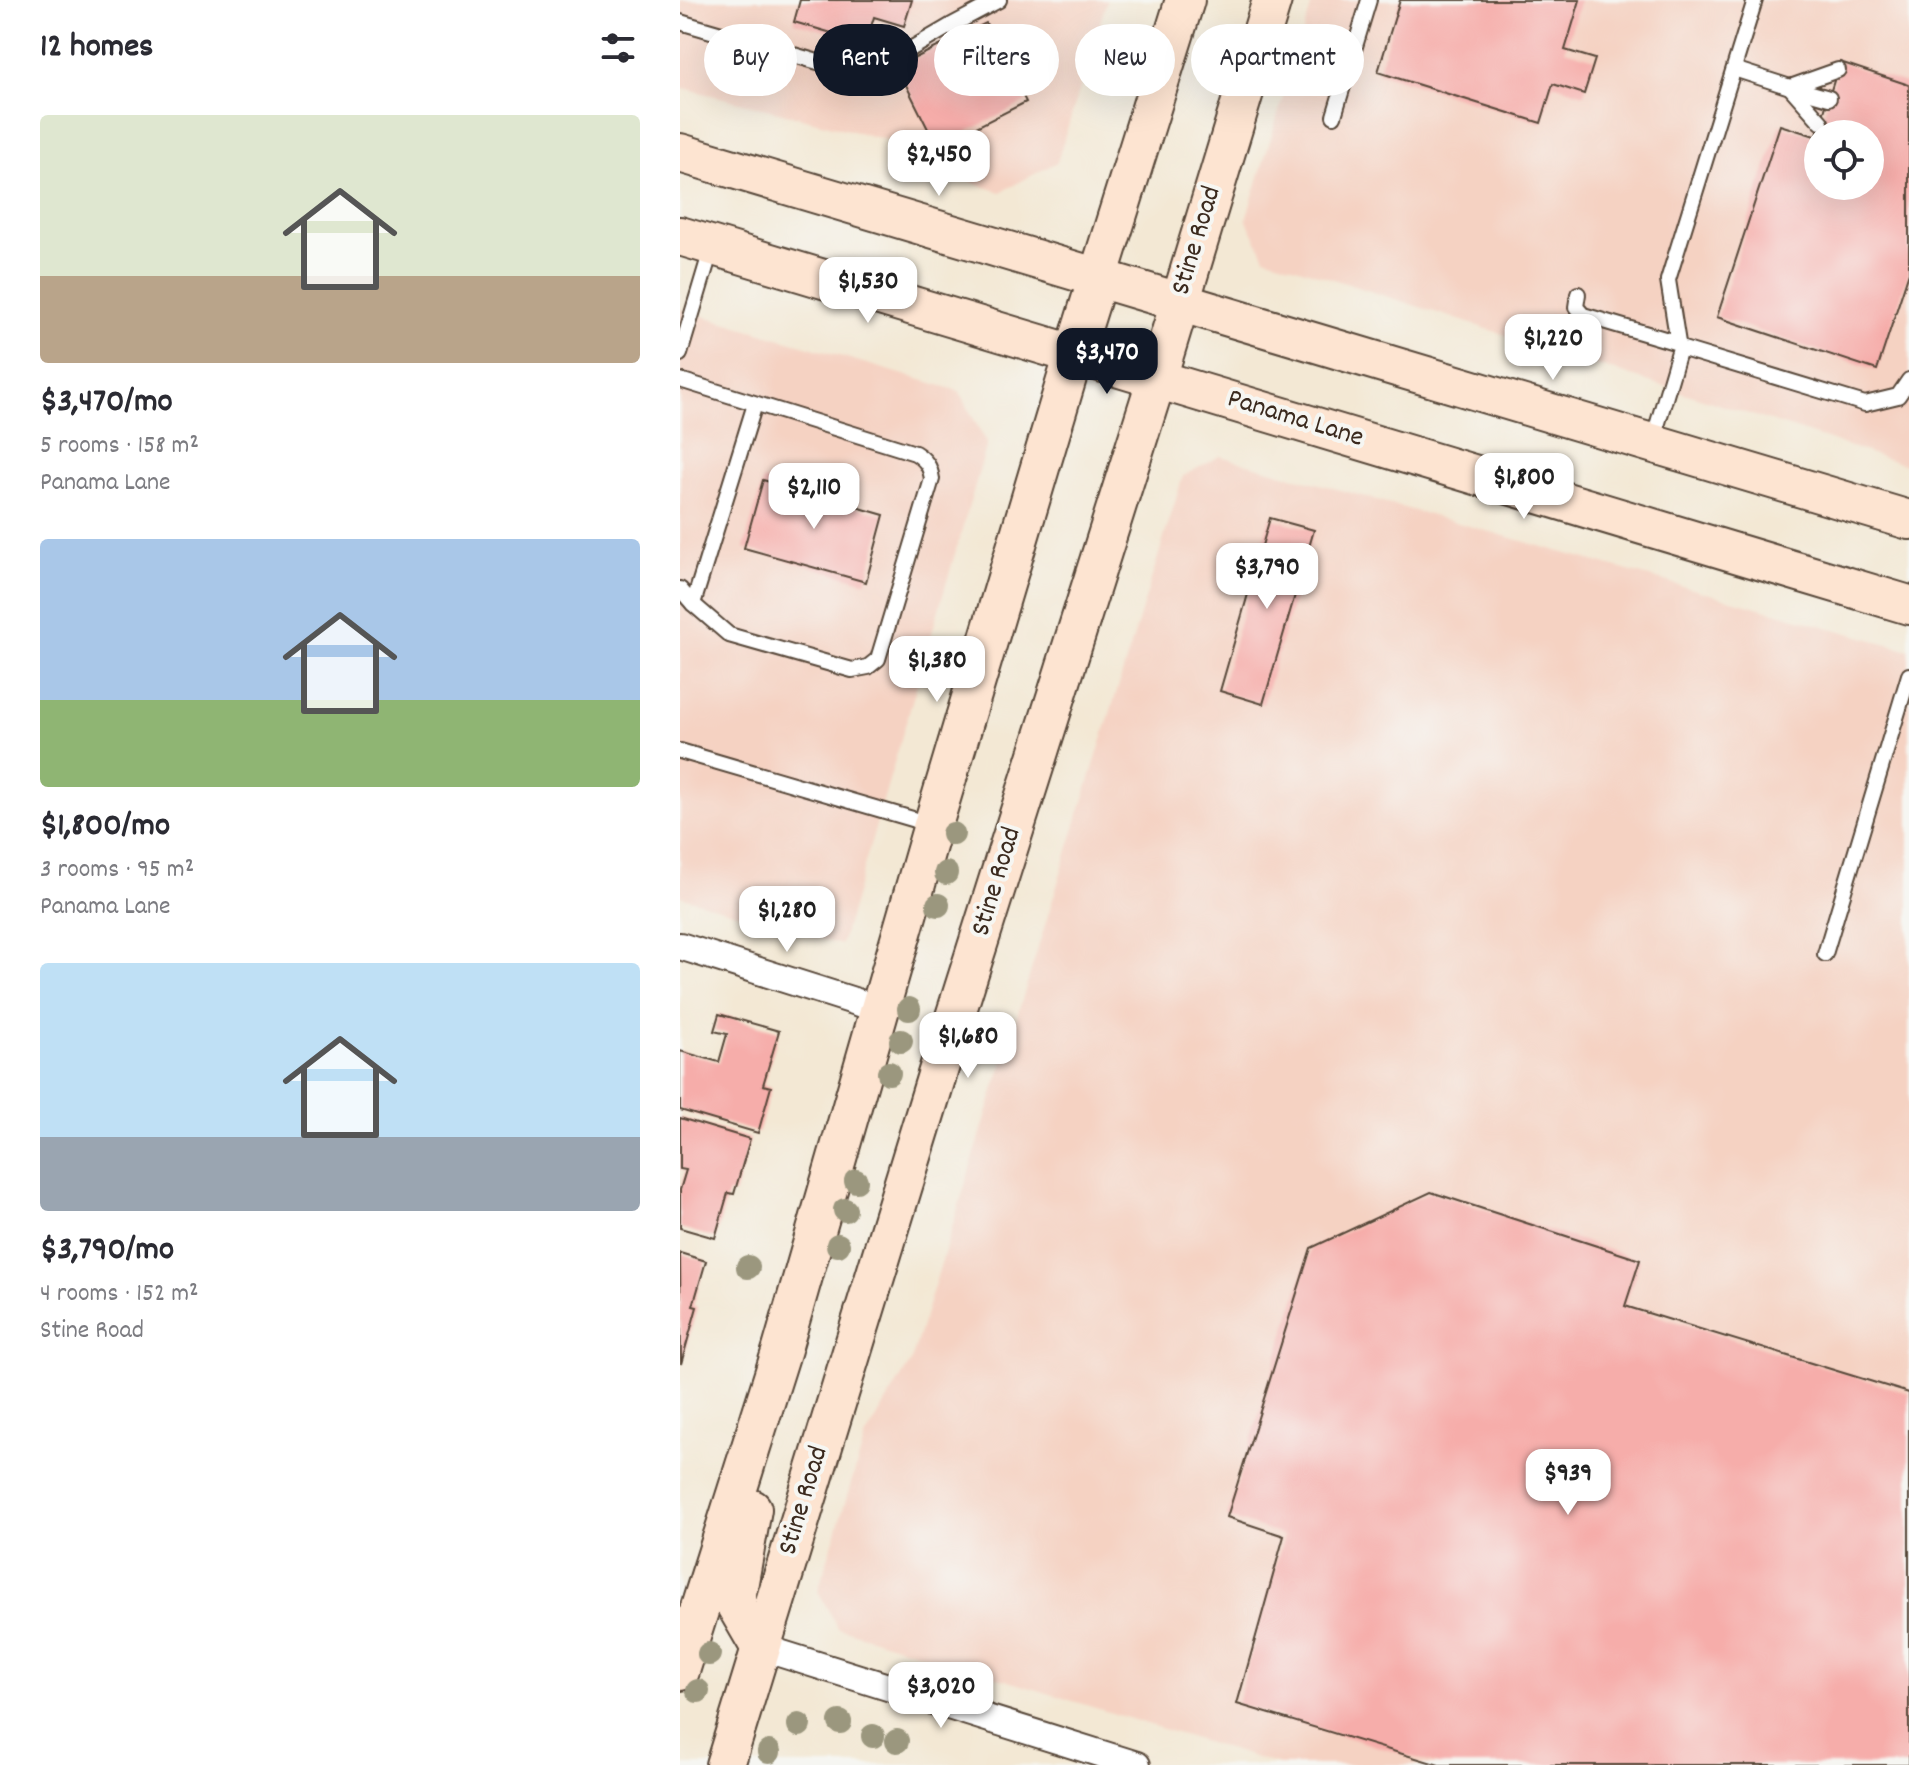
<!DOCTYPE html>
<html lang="en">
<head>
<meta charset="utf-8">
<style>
	body { margin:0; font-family:Dekko,sans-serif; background:#f7f7f7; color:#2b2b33; height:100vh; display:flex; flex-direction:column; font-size:30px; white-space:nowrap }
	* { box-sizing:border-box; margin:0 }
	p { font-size:26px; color:#7c7c81 }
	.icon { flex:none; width:44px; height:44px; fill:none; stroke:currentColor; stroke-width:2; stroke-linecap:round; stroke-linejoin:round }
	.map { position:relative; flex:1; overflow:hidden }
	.side { display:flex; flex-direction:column; background:#fff; width:680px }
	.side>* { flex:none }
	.hud { position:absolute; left:24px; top:24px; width:760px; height:72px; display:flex; gap:16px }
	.buttons { position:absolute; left:1124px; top:120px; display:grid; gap:16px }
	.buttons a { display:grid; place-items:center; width:80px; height:80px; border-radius:50%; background:#fff; box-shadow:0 8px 32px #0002; font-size:40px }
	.price { position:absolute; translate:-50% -68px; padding:0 18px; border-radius:16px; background:#fff; color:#222; font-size:26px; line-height:52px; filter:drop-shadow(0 2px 4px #0008) }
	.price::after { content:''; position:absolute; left:50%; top:48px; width:24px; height:18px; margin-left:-12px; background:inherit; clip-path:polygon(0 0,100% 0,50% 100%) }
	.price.current { background:#111827; color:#fff }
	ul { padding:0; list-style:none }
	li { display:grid; align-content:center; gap:16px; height:424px; padding:0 40px }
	li span { display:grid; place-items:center; height:248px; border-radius:8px; color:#555 }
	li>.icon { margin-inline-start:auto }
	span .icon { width:144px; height:144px; fill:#fffc; stroke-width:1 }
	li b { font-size:34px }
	h2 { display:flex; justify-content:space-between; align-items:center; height:96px; padding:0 40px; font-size:34px }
	.pill { padding:0 28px; border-radius:36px; background:#fff; box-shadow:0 8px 32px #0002; font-size:28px; line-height:72px }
	.pill.current { background:#111827; color:#fff }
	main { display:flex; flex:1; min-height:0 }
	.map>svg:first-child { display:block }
</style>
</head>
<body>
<main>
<section class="side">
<h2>12 homes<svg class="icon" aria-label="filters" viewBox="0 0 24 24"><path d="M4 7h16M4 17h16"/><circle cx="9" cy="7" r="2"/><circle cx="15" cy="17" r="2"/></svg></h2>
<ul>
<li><span style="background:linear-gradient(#dfe7d0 65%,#b9a48a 0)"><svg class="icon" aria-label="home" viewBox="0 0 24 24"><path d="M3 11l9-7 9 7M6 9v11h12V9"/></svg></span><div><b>$3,470/mo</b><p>5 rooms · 158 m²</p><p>Panama Lane</p></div></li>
<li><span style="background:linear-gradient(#a9c7e8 65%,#8fb573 0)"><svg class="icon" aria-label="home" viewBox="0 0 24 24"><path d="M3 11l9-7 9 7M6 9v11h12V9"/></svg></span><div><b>$1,800/mo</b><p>3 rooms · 95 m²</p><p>Panama Lane</p></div></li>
<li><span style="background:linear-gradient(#bfe0f5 70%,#9aa5b1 0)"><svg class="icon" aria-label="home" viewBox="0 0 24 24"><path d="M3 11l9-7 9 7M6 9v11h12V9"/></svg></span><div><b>$3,790/mo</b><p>4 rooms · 152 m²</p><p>Stine Road</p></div></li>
</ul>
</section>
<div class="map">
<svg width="1229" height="1765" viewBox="0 0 1229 1765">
	<rect width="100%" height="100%" fill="#f6f6f2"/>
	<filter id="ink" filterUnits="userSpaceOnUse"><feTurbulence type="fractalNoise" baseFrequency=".0125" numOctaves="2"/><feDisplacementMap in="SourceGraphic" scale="16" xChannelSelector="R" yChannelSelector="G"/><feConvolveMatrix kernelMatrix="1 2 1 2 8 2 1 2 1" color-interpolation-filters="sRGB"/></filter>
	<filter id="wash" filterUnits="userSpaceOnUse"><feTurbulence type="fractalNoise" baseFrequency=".006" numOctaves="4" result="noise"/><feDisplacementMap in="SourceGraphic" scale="32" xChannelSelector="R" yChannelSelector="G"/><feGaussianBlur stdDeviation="1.8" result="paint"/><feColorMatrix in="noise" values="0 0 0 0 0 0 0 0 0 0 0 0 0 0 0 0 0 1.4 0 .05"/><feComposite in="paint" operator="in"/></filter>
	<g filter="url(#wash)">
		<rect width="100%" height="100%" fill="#f3e8d4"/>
		<!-- built -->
		<g fill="#f5d2c2" fill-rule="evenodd">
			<path d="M0,0H427L377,162L321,192L296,184L215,142L0,87Z"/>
			<path d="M633,0H1229V466L585,257L566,219ZM1138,134H1190V186H1138Z"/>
			<path d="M0,309L279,391L307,444L161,945L0,896Z"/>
			<path d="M540,456L1229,650V1765H599L158,1628L138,1591L185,1438L231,1361L503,476Z"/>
		</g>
		<g id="blocks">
			<!-- building -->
			<g fill="#f6adaa">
				<path d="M120,0H232L224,26L194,17L186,43L114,22Z"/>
				<path d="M720,0H900L885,50L915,59L904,94L873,84L861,123L698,72Z"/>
				<path d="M306,23L346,102L257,147L217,67Z"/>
				<path d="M1160,62L1229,85V272L1197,370L1037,317L1100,125L1138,137V186H1190V134H1137Z"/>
				<path d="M83,480L204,515L186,582L64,548Z"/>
				<path d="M590,518L634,530L583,704L540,691Z"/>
				<path d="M39,1014L99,1031L83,1085L91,1087L78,1133L0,1110V1051L39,1062L47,1034L34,1031Z"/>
				<path d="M0,1118L70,1139L54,1194L48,1193L35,1238L0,1228V1190L6,1170L0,1169Z"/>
				<path d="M751,1192L960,1260L945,1306L1229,1393V1765H759L557,1704L604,1536L547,1517L631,1248Z"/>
				<path d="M0,1253L26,1261L13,1306L17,1307L1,1364Z"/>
			</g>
		</g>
	</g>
	<g filter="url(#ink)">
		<use href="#blocks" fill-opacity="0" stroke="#574639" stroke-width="2"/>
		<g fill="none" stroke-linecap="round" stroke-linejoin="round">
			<defs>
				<g id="lane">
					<path d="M0,22L169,71L198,68L270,26L319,0"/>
					<path d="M1054,69L1110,87L1141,122"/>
					<path d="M1110,87L1158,70"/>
					<path d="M1110,87L1149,98"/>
					<path d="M654,116L689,0"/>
					<path d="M898,294L896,307L903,315L998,343L1000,348L972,443"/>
					<path d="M998,343L988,280L1075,0"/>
					<path d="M1000,348L1185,404L1218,396L1229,380"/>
					<path d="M0,354L32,247"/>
					<path d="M0,380L235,453C246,460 250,466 252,479L198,659L188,667L172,670L49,635L13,604L0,589"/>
					<path d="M13,604L75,404"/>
					<path d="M0,751L253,825"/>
					<path d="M1145,954L1229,675"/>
				</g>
				<g id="street">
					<path d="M0,946L199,1009"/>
					<path d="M80,1647L457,1765"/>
				</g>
				<g id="secondary">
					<path d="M0,153L1229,520"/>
					<path d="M0,236L1229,605"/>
					<path d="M72,1509L55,1604L80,1647"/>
					<path d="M0,1671L102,1349L253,825L394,354L505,0"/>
					<path d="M45,1765L268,1039L477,378L592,0"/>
				</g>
			</defs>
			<!-- lane casing -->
			<use href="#lane" stroke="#574639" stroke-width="18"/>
			<!-- street casing -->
			<use href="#street" stroke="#574639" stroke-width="30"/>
			<!-- secondary casing -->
			<use href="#secondary" stroke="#574639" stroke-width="42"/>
			<!-- lane -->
			<use href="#lane" stroke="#fff" stroke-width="14"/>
			<!-- street -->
			<use href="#street" stroke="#fff" stroke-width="26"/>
			<!-- secondary -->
			<use href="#secondary" stroke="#fde4d1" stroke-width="38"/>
		</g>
		<!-- trees -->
		<g fill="#9b977e">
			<circle cx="273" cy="834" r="12"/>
			<circle cx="266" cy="873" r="12"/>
			<circle cx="258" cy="905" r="12"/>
			<circle cx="229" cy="1009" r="12"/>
			<circle cx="221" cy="1041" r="12"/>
			<circle cx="209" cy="1073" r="12"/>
			<circle cx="176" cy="1181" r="12"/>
			<circle cx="165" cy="1210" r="12"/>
			<circle cx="158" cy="1245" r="12"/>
			<circle cx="68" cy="1267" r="12"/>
			<circle cx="29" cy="1654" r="12"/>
			<circle cx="18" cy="1691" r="12"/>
			<circle cx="160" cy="1722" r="12"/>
			<circle cx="119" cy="1725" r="12"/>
			<circle cx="193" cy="1736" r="12"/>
			<circle cx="217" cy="1741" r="12"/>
			<circle cx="89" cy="1752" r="12"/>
		</g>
	</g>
	<g text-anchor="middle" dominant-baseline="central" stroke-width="8" stroke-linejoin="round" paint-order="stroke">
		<!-- street labels -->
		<g font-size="28" fill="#3b2a1e" stroke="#f6f6f2">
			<text transform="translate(518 241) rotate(-73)">Stine Road</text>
			<text transform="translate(615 420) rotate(17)">Panama Lane</text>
			<text transform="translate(318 882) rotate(-73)">Stine Road</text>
			<text transform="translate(125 1501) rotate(-73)">Stine Road</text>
		</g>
	</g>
</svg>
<div class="buttons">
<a><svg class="icon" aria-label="locate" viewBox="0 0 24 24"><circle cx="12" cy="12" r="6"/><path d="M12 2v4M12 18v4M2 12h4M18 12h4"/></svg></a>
</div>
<b class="price" style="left:259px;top:198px">$2,450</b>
<b class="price" style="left:188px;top:325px">$1,530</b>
<b class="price" style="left:873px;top:382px">$1,220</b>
<b class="price current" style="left:427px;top:396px">$3,470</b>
<b class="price" style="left:844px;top:521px">$1,800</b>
<b class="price" style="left:134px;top:531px">$2,110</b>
<b class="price" style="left:587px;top:611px">$3,790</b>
<b class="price" style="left:257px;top:704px">$1,380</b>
<b class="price" style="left:107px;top:954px">$1,280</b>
<b class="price" style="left:288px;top:1080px">$1,680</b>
<b class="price" style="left:888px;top:1517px">$939</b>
<b class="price" style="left:261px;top:1730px">$3,020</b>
<div class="hud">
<a class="pill">Buy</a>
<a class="pill current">Rent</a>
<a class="pill">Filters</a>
<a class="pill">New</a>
<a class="pill">Apartment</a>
</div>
</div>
</main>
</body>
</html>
